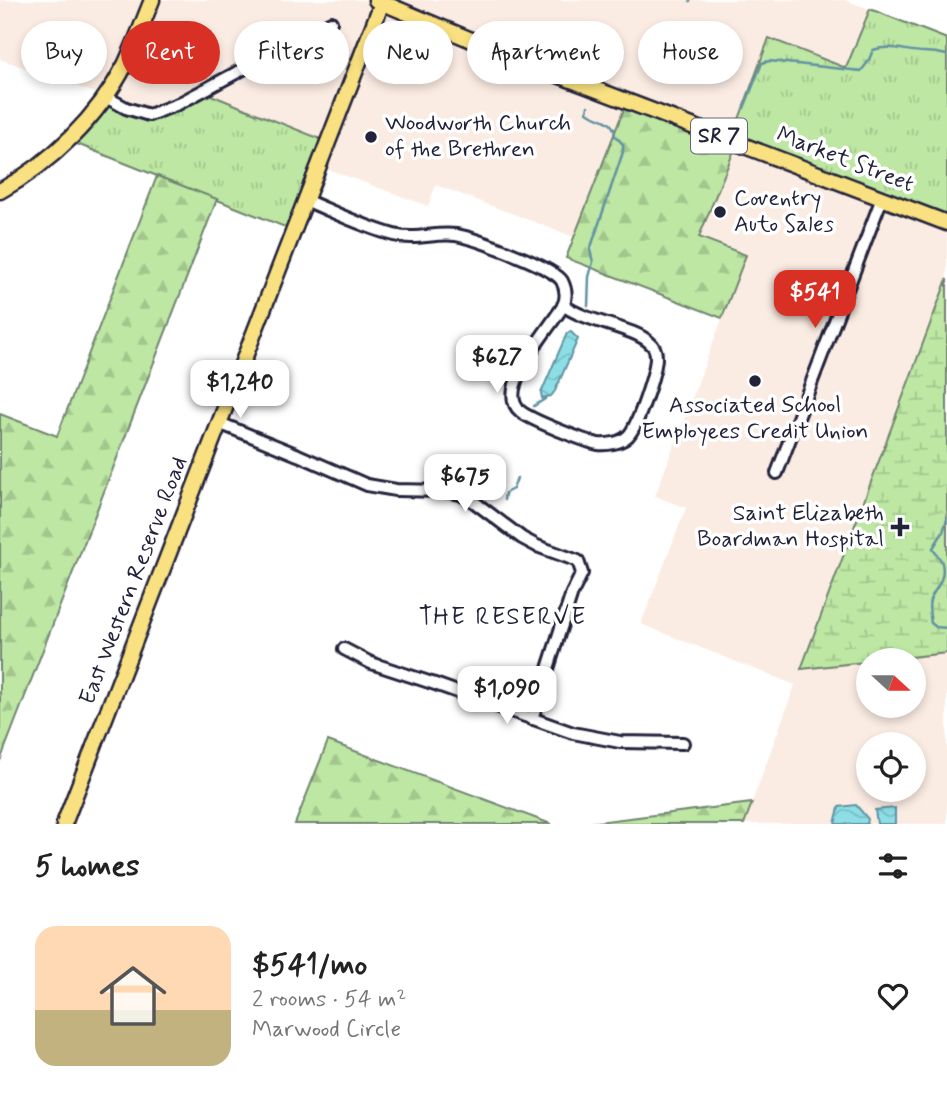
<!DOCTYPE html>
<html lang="en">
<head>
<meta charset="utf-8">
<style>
	body { margin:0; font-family:Mynerve,sans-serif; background:#f6f6f6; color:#222; height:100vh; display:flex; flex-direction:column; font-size:26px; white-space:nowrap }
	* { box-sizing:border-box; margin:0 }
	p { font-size:23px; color:#767676 }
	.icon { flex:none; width:38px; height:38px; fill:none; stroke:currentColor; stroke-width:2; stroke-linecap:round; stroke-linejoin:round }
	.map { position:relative; height:824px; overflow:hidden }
	.panel { display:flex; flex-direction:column; background:#fff; flex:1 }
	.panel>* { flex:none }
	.top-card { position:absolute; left:21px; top:21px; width:906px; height:63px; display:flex; gap:14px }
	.needle { width:46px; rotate:111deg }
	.buttons { position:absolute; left:856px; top:648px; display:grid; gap:14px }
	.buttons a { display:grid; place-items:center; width:70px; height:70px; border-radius:50%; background:#fff; box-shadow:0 4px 10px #0003; font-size:35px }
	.price { position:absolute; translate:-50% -60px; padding:0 16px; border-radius:14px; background:#fff; color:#222; font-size:23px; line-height:46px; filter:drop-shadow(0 2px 4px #0008) }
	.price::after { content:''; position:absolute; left:50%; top:42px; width:21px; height:16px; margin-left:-10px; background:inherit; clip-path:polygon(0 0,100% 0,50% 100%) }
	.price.current { background:#d93025; color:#fff }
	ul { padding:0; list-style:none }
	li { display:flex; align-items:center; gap:21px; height:175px; padding:0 35px }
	li span { display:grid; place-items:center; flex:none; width:196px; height:140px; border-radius:21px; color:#555 }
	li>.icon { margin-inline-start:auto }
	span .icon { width:84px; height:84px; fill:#fffc; stroke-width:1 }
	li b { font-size:30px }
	h2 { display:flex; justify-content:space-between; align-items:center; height:84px; padding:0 35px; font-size:30px }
	.tag { padding:0 24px; border-radius:32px; background:#fff; box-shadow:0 4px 10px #0003; font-size:24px; line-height:63px }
	.tag.current { background:#d93025; color:#fff }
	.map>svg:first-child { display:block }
</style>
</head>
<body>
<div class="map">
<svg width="947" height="824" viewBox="0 0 947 824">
	<defs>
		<pattern id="grass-tufts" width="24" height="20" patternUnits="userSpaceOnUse" patternTransform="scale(1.75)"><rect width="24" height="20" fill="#bde7a3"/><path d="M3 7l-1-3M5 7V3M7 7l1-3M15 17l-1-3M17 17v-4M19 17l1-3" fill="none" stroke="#a2c68d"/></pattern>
		<pattern id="forest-firs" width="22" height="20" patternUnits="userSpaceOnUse" patternTransform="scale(1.75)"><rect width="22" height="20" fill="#bde7a3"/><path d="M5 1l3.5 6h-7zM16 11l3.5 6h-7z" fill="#a2c68d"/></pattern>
		<pattern id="wetland-marsh" width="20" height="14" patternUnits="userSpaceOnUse" patternTransform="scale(1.75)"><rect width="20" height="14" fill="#bde7a3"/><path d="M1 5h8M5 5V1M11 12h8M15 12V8" fill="none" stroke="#a2c68d"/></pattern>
		<pattern id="water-waves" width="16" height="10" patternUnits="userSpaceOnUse" patternTransform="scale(1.75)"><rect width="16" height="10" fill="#8ddee6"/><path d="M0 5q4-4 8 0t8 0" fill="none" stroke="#79bec6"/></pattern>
	</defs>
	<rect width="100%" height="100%" fill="#fff"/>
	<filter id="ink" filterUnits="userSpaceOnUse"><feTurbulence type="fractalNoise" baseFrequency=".0143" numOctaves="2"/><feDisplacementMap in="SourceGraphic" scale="14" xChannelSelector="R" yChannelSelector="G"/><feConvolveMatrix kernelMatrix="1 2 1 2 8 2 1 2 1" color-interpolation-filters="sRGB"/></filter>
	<g filter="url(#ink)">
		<!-- built -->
		<g fill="#fbece3" fill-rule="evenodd">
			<path d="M0,0H845L870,9L846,68L731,141L627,101L574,237L436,185L428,206L319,166L149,115L106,97L0,59Z"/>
			<path d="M737,143L947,223V824H744L795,685L641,624L686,508L655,496L746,255L699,237ZM868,660H914V705H868ZM868,744H914V789H868Z"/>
		</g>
		<!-- grass -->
		<g fill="url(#grass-tufts)" stroke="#70846f" stroke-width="2">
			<path d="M870,9L947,39V223L731,141L769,38L846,68Z"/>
			<path d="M201,91L328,142L295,231L67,140L106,97L149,115Z"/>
		</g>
		<!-- forest -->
		<g fill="url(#forest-firs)" stroke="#70846f" stroke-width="2">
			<path d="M627,101L737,143L699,237L746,255L722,318L566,258Z"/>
			<path d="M157,176L217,199L0,761V414L57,436Z"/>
			<path d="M328,741L551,824H295Z"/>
			<path d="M752,803L744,824H581Z"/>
		</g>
		<!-- wetland -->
		<path fill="url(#wetland-marsh)" stroke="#70846f" stroke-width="2" d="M947,279V653L801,669Z"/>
		<!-- water -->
		<g fill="url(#water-waves)" stroke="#6293a2" stroke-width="2">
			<path d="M571,332L578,339L555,391L551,396L542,398L541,393L567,333Z"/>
			<path d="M856,805L868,819L867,824H835L839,807Z"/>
			<path d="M895,808V824H877L875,810Z"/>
		</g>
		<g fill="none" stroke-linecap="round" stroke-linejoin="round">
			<!-- stream -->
			<g stroke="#6293a2" stroke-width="2.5">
				<path d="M690,1V0"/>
				<path d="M652,74L660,75L663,72L682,22"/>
				<path d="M588,106L587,112C599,120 615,119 615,136L623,144V152L590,250L593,262L589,277L588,306"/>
				<path d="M744,108L762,63L769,61L861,71L868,62L873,50C891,44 907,52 924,52C932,52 939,53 947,55"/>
				<path d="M534,406L545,399"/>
				<path d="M504,500L505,493L513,489L517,478"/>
				<path d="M947,519L943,532L933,548C935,554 940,557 942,563C946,580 935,588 930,600C928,606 930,617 931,623L936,627L947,628"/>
				<path d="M497,824H498"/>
			</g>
			<defs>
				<g id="minor">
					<path d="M106,97L126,108L149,115L178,104L331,22"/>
					<path d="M305,200C334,212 364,227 394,235C417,241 434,232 456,235C474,238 554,267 562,281C566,289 567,298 563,306C551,327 494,389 520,411C530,420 585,441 598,444C607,445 621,443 628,436C638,426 656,371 656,357C656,351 654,346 650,343C634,327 587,323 563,305"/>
					<path d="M219,423L298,455L367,485L396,490L444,491L460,494L473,501L522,538L537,546L578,561L582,573L572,593L532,719"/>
					<path d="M777,473L882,198"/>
					<path d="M344,649L371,663L435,684L573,733L620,742L683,743"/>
				</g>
				<g id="major">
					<path d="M376,0L524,62L947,223"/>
					<path d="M0,191C51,163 98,117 125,65C135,44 143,22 152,0"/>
					<path d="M64,824L383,0"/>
				</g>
			</defs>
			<!-- minor casing -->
			<use href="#minor" stroke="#22223b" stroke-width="16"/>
			<!-- major casing -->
			<use href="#major" stroke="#22223b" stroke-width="19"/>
			<!-- minor -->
			<use href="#minor" stroke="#fff" stroke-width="10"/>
			<!-- major -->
			<use href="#major" stroke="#f9e181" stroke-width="14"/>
		</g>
	</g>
	<!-- markers -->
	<g fill="#22223b" stroke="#fff" stroke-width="2.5">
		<circle cx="371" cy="137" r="7"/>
		<circle cx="720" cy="212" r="7"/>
		<circle cx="755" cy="381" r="7"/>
		<path d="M896.5 516.5h7v7h7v7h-7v7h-7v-7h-7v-7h7z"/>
	</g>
	<g text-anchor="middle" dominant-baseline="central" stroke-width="7" stroke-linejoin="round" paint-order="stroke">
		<!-- shield labels -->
		<rect fill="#fff" stroke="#646476" stroke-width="2" x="691" y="118.5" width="56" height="35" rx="5"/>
		<g font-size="21" font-weight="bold" fill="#22223b">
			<text x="719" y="136">SR 7</text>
		</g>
		<!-- poi labels -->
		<g font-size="23" fill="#22223b" stroke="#fff" text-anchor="start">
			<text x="385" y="124">Woodworth Church<tspan x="385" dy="26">of the Brethren</tspan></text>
			<text x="734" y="199">Coventry<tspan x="734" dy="26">Auto Sales</tspan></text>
			<text x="755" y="406" text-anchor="middle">Associated School<tspan x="755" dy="26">Employees Credit Union</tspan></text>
			<text x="884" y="514" text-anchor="end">Saint Elizabeth<tspan x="884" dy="26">Boardman Hospital</tspan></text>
		</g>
		<!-- street labels -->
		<g font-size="23" fill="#22223b" stroke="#fff">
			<text transform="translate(845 160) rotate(21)">Market Street</text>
			<text transform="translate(134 581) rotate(-69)">East Western Reserve Road</text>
		</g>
		<!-- neighbourhood labels -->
		<g font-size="24" letter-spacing="2" fill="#22223b" stroke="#fff">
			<text x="503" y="617">THE RESERVE</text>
		</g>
	</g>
</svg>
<div class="buttons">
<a><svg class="needle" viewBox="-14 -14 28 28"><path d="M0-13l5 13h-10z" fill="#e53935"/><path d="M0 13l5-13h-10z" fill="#767676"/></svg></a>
<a><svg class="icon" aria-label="locate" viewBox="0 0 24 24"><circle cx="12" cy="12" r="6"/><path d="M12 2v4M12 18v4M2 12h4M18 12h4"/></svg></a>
</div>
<b class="price current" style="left:815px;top:330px">$541</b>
<b class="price" style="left:497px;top:395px">$627</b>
<b class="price" style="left:240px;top:420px">$1,240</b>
<b class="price" style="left:465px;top:514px">$675</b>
<b class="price" style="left:507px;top:726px">$1,090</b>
<div class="top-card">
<a class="tag">Buy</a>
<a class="tag current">Rent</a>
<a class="tag">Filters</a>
<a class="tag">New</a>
<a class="tag">Apartment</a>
<a class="tag">House</a>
</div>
</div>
<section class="panel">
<h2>5 homes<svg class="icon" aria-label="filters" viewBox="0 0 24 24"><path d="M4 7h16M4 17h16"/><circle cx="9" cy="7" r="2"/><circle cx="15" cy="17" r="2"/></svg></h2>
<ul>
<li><span style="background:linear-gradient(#ffd9b3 60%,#c2b280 0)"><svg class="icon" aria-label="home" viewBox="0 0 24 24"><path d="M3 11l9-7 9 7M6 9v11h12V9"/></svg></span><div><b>$541/mo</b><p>2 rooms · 54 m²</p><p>Marwood Circle</p></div><svg class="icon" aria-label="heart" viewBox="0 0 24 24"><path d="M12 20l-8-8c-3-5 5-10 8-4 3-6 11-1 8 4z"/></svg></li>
</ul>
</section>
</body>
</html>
